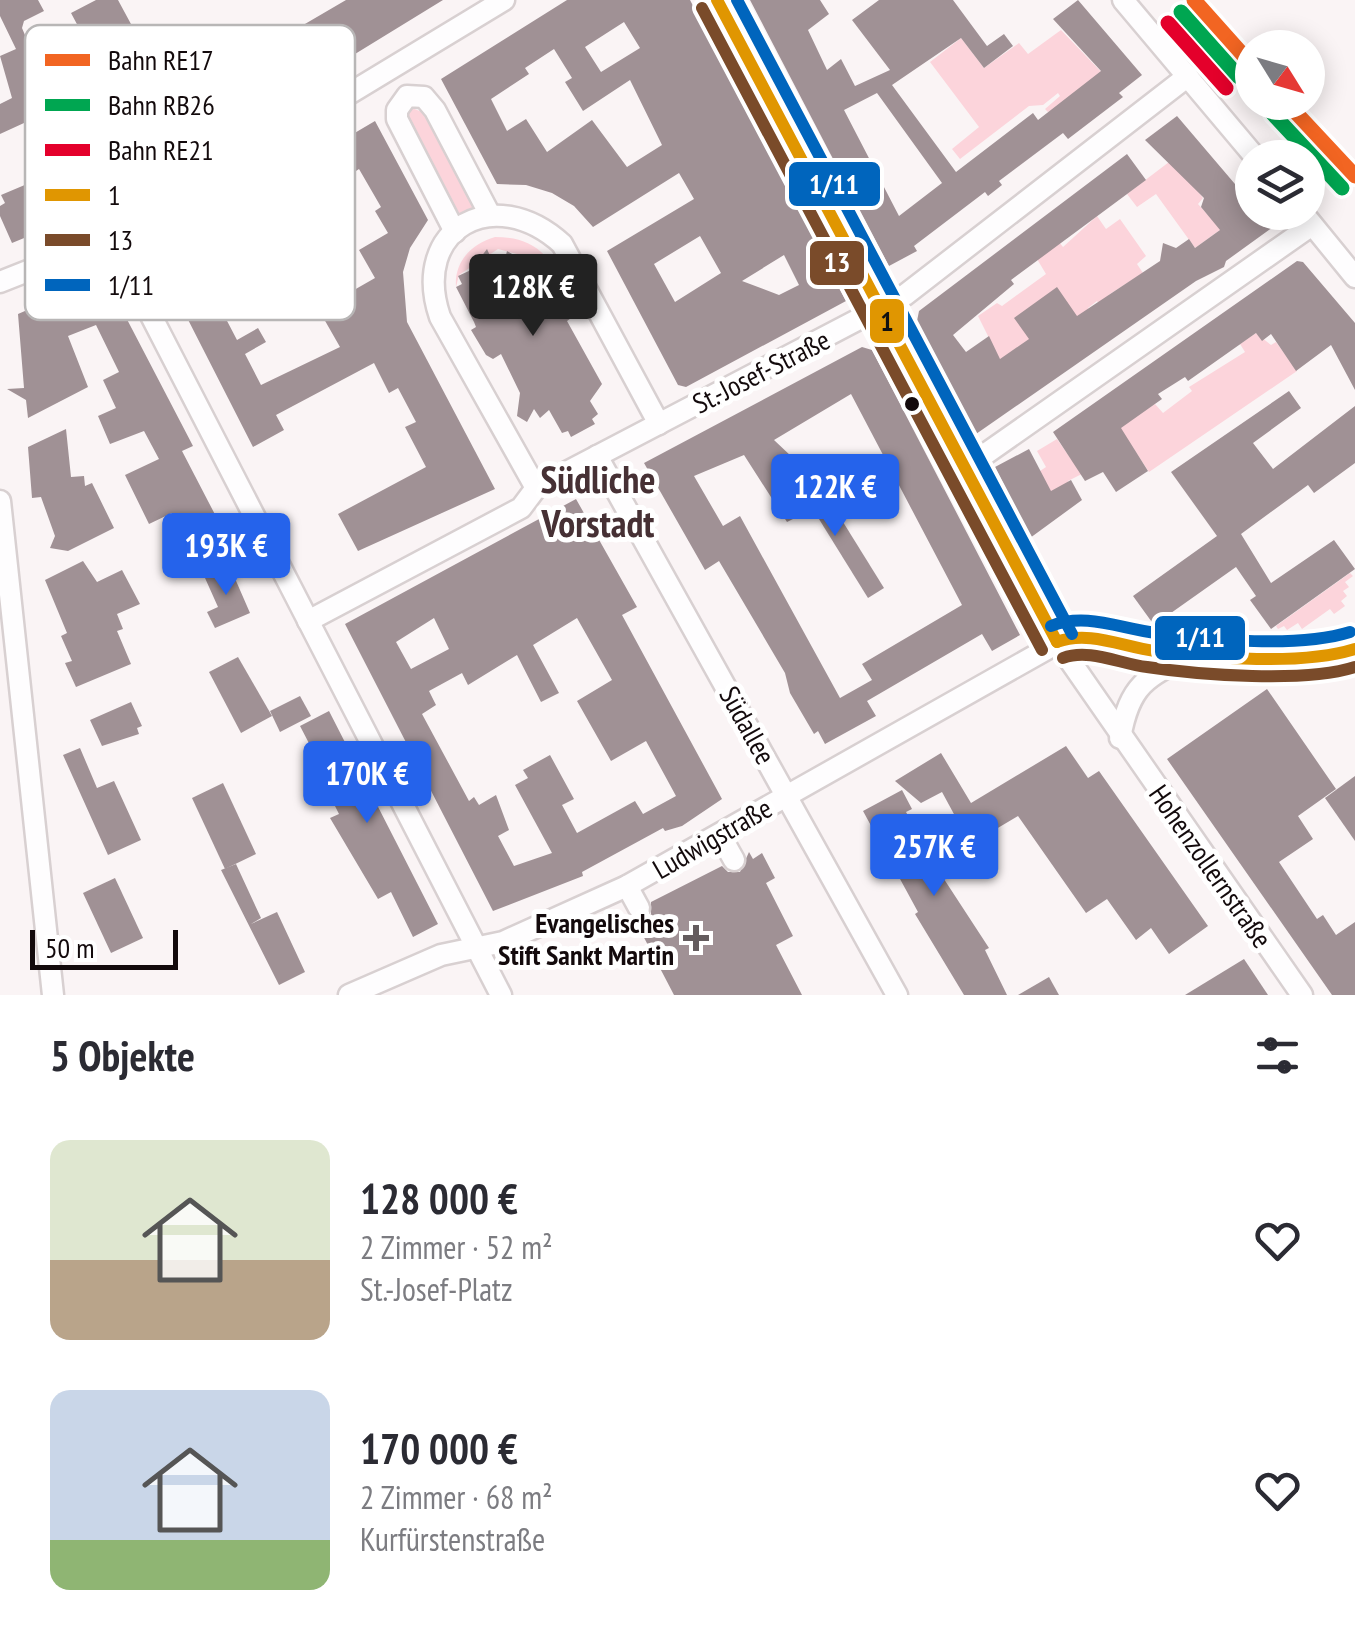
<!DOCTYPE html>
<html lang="de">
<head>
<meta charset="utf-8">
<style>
	body { margin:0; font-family:"PT Sans Narrow",sans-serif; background:#f7f7f7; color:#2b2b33; height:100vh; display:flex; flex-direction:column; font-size:38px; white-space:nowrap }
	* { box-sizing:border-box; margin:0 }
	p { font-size:32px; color:#7c7c81 }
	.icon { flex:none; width:55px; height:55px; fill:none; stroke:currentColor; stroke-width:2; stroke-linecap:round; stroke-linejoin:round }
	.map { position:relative; height:995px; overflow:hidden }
	.details { display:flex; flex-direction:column; background:#fff; flex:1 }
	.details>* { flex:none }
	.needle { width:65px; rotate:127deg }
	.buttons { position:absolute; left:1235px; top:30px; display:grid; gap:20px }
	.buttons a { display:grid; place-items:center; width:90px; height:90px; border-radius:50%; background:#fff; box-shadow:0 5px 25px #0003; font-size:50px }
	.scale { position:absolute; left:30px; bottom:25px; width:148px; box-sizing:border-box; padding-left:10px; border:5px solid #130a0c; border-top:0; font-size:28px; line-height:35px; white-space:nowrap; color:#130a0c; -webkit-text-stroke:8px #fff; paint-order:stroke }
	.price { position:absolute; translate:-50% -85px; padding:0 22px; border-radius:10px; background:#2563eb; color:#fff; font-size:32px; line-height:65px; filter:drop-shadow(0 2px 5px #0008) }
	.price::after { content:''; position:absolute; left:50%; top:60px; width:30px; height:22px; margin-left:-15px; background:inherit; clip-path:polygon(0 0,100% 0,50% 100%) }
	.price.active { background:#222; color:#fff }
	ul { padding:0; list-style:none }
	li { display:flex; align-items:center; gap:30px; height:250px; padding:0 50px }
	li span { display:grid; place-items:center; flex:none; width:280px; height:200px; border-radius:20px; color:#555 }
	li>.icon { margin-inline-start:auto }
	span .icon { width:120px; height:120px; fill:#fffc; stroke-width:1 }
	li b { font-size:42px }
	h2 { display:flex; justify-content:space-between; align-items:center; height:120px; padding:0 50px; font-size:42px }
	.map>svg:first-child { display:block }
</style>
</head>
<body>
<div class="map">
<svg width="1355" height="995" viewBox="0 0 1355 995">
	<rect width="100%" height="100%" fill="#faf4f5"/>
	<!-- green -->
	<g fill="#fcd4db">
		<path d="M1061,30L1110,81L1048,112L1045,109L1060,96L1058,93L1043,105L1029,106L960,159L952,149L979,127L930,62L961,38L984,68L1019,43L1028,54Z"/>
		<path d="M412,108L427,114L475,205L474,212L463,219L456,215L408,124L406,114Z"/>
		<path d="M1173,159L1203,198L1198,204L1215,223L1236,236L1220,230L1195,248L1156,194L1137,207L1127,194Z"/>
		<path d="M1097,216L1106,229L1120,219L1146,256L1137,264L1143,273L1110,294L1101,306L1097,301L1088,308L1090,313L1000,360L978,316L997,303L1002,306L1046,274L1037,259L1059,242L1063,247Z"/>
		<path d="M495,237C519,237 539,244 552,265L537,270L517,254L498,249L459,275L456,287C454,262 471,244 495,237Z"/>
		<path d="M1256,333L1271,345L1276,342L1297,371L1149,472L1133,448L1068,481L1070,487L1014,509L1012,503L1044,486L1037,473L1046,467L1037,451L1057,439L1071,459L1155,404L1163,413L1192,391L1189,387L1245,352L1240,344Z"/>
		<path d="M1350,573L1353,576L1345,582L1349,587L1343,591L1347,596L1341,601L1345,606L1334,614L1330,609L1302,629L1298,623L1287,630L1284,626L1278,629L1276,626Z"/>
	</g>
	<!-- building -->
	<g fill="#a09195" fill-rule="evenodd">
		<path d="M0,0H38L44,11L24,21L22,28L38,66L56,58L75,114L43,129L64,180L113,156L99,132L150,102L134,73L110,86L71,13L96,0H118L158,74L172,67L180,82L196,73L212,96L242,76L235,65L346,0H443L119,199L12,243L0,216V206L5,203L1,195L46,176L24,123L0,134V104L12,98L0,56L16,49L0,16Z"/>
		<path d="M567,0H690L846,301L686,387L678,385L607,251L694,199L679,173L593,227L574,206L552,193L526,185L497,184L441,79ZM624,22L640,48L601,72L585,47ZM554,49L572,78L565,82L583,111L630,80L662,145L627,167L592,120L547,152L526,119L507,131L491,99L529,74L525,68ZM700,236L721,273L675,302L654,264ZM784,255L799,285L779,295L742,281Z"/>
		<path d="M750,0H820L829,14L808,30L827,70L841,59L855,86L890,70L852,20L879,0H953L987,46L1004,34L1013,46L984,68L961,38L892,85L956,172L1033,113L1038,120L1101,71L1053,19L1078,0L1142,75L1119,93L1123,97L1068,139L1063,133L999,181L1002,185L988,196L985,192L914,246L917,251L889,266ZM877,93L942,183L899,216L844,110Z"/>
		<path d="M1177,116L1252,204V212H1260L1273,227L1226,261L1224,267L1196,281L976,434L917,321L919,311L1127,154L1146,180L1011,280L1014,284L953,335L966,352L989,336L1000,359L1029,339L1014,318L1057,287L1077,316L1160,261L1163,243L1176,248L1189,239L1195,248L1220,230L1201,207L1204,198L1145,140Z"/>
		<path d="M375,121L428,220L410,248L403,272L407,322L495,489L358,551L338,514L426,467L405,427L416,422L398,388L389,393L374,363L276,415L284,430L253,447L153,251L182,229L185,233ZM359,169L381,207L375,211L388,233L359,250L375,278L333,302L290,215ZM272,269L287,294L304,284L340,347L261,385L245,354L266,342L258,328L237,340L225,317L229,307L223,297Z"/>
		<path d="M487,249L500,278L507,251L532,266L542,265L544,278L556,270L575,307L570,310L574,316L567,321L602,384L590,401L598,414L592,419L595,424L571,437L568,431L562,433L549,410L540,418L534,409L527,422L517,416L520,393L501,354L493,359L486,355L471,330L476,327L474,322L456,287L462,284L458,276L471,270Z"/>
		<path d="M1297,261L1303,262L1355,323V390L1331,345L1296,371L1271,334L1262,341L1256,333L1188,381L1185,377L1158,394L1162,399L1121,428L1148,471L1116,492L1103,472L1085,481L1053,432Z"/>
		<path d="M101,278L107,281L193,446L182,451L222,528L189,545L172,513L149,524L125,475L159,459L144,431L110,444L98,416L116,408L103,380L119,372L96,325L68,336L88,387L28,418L26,400L7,389L24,388L18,314Z"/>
		<path d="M862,347L872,350L1020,635L992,651L982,634L867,701L876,716L825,744L818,731L814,734L790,693L785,673L719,561L705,570L644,463ZM851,394L962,605L862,664L872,680L840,698L740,516L723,526L694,476L744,455L787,522L799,516L772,467L792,457L774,440Z"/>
		<path d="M1289,391L1301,408L1253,443L1273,469L1355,406V463L1314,493L1308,485L1241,534L1271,583L1334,540L1355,569L1271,629L1250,600L1256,596L1236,567L1154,625L1133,596L1217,536L1171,472Z"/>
		<path d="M66,429L71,477L84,476L85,486L92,483L114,528L68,551L50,548L55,536L41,497L32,498L28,447Z"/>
		<path d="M1029,449L1051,491L1071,480L1082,500L1030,538L995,467Z"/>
		<path d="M825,493L884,588L868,598L809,503Z"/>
		<path d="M576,499L637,607L622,615L722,799L682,826L665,831L663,828L582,872L583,876L493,911L345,624ZM434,618L449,649L411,669L396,642ZM577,618L612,680L577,701L611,761L646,741L676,796L643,814L635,801L577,833L562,805L574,799L550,755L523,770L528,778L515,785L552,853L514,866L498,836L509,830L496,795L479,805L474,797L469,801L422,714L436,705L429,691L462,673L468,685L517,655L541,702L559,693L533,645Z"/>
		<path d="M83,561L97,582L122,570L140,604L117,614L123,629L117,631L131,664L76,687L65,663L72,661L61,636L67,633L45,580Z"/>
		<path d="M230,567L250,613L215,628L207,612L218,607L205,578Z"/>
		<path d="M238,657L272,716L241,733L209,672Z"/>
		<path d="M1267,689L1336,789L1298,816L1313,839L1279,862L1317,919L1323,915L1336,935L1355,922V995H1332L1167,759Z"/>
		<path d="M300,696L311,716L280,732L270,711Z"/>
		<path d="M131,702L142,726L137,728L139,734L102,746L90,720Z"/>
		<path d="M329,711L438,924L413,937L391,892L378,899L330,818L339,814L333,802L338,799L300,726Z"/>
		<path d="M1066,746L1088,778L1099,771L1208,926L1169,954L1151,928L1136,940L1107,899L1086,913L1018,816L986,835L991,842L976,850L958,834L955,816L942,792L921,803L895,781L941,753L971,803Z"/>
		<path d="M80,748L97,788L114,781L141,840L108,855L63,755Z"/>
		<path d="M1355,776V841L1325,798Z"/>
		<path d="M223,783L256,854L225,869L192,798Z"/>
		<path d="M902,790L912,809L906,812L925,847L932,844L942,876L989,948L985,950L1007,995H964L915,914L918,912L863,811Z"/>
		<path d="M749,852L753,859L762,853L775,878L766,883L793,936L776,945L802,995H674L639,928L633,932L625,918L645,920L651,914V902L722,866L728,872H740Z"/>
		<path d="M236,864L261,918L251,924L277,912L305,972L279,985L221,870Z"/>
		<path d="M115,878L143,938L111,953L83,893Z"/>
		<path d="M1244,959L1268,995H1185Z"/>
		<path d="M1049,977L1059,995H1018Z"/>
	</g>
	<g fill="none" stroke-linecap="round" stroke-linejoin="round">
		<defs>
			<g id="minor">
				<path d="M717,0L1057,642L1302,995"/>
				<path d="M1123,0L1256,158"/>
				<path d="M1302,212L1355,277"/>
				<path d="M455,232L397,119V110L407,96L424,97L435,110L490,215"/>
				<path d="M111,238L501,995"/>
				<path d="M0,282L111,238L504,0"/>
				<path d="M597,456L897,995"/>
				<path d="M964,469L1312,225"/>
				<path d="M536,488L440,317C410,229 494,182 562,244L659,424"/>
				<path d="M0,501L53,995"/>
				<path d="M308,621L521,508L536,488L905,295L1188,76"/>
				<path d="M1120,738C1130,684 1146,677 1192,655"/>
				<path d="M720,835L734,860"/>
				<path d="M627,886L639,908"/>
				<path d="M349,995L441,955L503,942L627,886L1070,636L1177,653L1336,655L1355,649"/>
			</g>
		</defs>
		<!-- minor casing -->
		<use href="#minor" stroke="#d8d0d1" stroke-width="25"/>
		<!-- minor -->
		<use href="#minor" stroke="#fefdfe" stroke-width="20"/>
		<defs>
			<g id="bus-1">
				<path d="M717,0L1057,642"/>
				<path d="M1057,642C1089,630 1123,647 1155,651C1212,658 1301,666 1355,649"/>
			</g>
			<g id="bus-2">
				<path d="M702,8L1042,650"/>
				<path d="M1063,658C1089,648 1120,664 1147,667C1199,675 1306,683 1355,667"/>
			</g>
			<g id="bus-3">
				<path d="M737,0L1072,634"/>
				<path d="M1051,626C1086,612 1121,629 1157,633C1210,640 1299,648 1350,632"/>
			</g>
		</defs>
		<!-- bus-1 casing -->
		<use href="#bus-1" stroke="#fff" stroke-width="20"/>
		<!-- bus-2 casing -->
		<use href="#bus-2" stroke="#fff" stroke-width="20"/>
		<!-- bus-3 casing -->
		<use href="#bus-3" stroke="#fff" stroke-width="20"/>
		<!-- bus-1 -->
		<use href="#bus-1" stroke="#e09601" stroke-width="12"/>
		<!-- bus-2 -->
		<use href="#bus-2" stroke="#7a4b2a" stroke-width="12"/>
		<!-- bus-3 -->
		<use href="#bus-3" stroke="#0065bd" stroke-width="12"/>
		<defs>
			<g id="rail-1">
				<path d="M1194,0L1252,65"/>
				<path d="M1286,102L1355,176"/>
			</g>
			<g id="rail-2">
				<path d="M1181,12L1239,77"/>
				<path d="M1273,114L1342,188"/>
			</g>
			<path id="rail-3" d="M1168,23L1226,88"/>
		</defs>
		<!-- rail-1 casing -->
		<use href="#rail-1" stroke="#fff" stroke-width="22"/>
		<!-- rail-2 casing -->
		<use href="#rail-2" stroke="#fff" stroke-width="22"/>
		<!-- rail-3 casing -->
		<use href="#rail-3" stroke="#fff" stroke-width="22"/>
		<!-- rail-1 -->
		<use href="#rail-1" stroke="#f26522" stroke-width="15"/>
		<!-- rail-2 -->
		<use href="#rail-2" stroke="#00a651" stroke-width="15"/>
		<!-- rail-3 -->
		<use href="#rail-3" stroke="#e4002b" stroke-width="15"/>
	</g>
	<!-- markers -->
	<circle fill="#130a0c" stroke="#fff" stroke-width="4" cx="912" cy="404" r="9"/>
	<path fill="#645c5e" stroke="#fff" stroke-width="4" d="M691 923h10v10h10v10h-10v10h-10v-10h-10v-10h10z"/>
	<g text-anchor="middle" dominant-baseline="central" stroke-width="10" stroke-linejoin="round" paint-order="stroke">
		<!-- street labels -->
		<g font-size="28" fill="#130a0c" stroke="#fff">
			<text transform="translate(761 371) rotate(-27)">St.-Josef-Straße</text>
			<text transform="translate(748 725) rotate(61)">Südallee</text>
			<text transform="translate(712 838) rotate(-30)">Ludwigstraße</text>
			<text transform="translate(1211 866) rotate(55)">Hohenzollernstraße</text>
		</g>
		<!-- poi labels -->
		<g font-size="28" font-weight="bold" fill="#130a0c" stroke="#fff" text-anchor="end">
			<text x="674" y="922">Evangelisches<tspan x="674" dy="32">Stift Sankt Martin</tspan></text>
		</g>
		<!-- district labels -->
		<g font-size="38" font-weight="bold" fill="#463034" stroke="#fff">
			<text x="598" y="478">Südliche<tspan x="598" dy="44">Vorstadt</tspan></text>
		</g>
	</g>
	<!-- legend -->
	<rect x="25" y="25" width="330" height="295" rx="15" fill="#fff" stroke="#b8b6b6" stroke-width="2.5"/>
	<rect x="45" y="54" width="45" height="12" fill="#f26522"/>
	<rect x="45" y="99" width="45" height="12" fill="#00a651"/>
	<rect x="45" y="144" width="45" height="12" fill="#e4002b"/>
	<rect x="45" y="189" width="45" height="12" fill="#e09601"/>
	<rect x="45" y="234" width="45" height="12" fill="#7a4b2a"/>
	<rect x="45" y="279" width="45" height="12" fill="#0065bd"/>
	<g font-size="28" fill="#130a0c">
		<text x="108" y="70">Bahn RE17</text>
		<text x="108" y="115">Bahn RB26</text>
		<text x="108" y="160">Bahn RE21</text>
		<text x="108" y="205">1</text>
		<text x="108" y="250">13</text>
		<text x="108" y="295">1/11</text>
	</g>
	<g stroke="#fff" stroke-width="4">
		<rect x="787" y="160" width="95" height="48" rx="10" fill="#0065bd"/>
		<rect x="808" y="239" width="58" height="48" rx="10" fill="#7a4b2a"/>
		<rect x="868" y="297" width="38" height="48" rx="10" fill="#e09601"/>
		<rect x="1153" y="614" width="94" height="48" rx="10" fill="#0065bd"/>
	</g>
	<g font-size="28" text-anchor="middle" font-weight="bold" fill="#fff">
		<text x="834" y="194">1/11</text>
		<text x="837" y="272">13</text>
		<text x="1200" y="647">1/11</text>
	</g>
	<g font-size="28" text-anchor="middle" font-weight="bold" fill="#111">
		<text x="887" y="331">1</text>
	</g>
</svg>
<div class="buttons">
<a><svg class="needle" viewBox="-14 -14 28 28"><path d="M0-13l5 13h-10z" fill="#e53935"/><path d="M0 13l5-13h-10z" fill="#7c7c81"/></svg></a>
<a><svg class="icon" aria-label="layers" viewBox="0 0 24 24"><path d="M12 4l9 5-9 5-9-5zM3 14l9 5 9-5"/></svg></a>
</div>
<div class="scale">50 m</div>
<b class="price active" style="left:533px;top:339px">128K €</b>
<b class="price" style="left:835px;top:539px">122K €</b>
<b class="price" style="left:226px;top:598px">193K €</b>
<b class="price" style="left:367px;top:826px">170K €</b>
<b class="price" style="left:934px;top:899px">257K €</b>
</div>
<section class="details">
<h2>5 Objekte<svg class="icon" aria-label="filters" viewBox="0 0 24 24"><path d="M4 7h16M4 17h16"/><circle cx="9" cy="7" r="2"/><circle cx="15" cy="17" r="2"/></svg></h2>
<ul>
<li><span style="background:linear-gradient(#dfe7d0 60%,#b9a48a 0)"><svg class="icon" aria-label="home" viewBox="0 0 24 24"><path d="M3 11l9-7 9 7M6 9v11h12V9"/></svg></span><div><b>128 000 €</b><p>2 Zimmer · 52 m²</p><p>St.-Josef-Platz</p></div><svg class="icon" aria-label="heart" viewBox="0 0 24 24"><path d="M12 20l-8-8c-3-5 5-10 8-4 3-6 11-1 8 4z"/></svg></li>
<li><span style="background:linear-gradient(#c9d6e8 75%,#8fb573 0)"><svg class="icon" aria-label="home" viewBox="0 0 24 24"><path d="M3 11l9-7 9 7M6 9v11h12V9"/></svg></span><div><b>170 000 €</b><p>2 Zimmer · 68 m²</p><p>Kurfürstenstraße</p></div><svg class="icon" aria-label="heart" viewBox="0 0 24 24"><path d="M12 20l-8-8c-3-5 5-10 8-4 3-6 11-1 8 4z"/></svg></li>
</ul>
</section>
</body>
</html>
